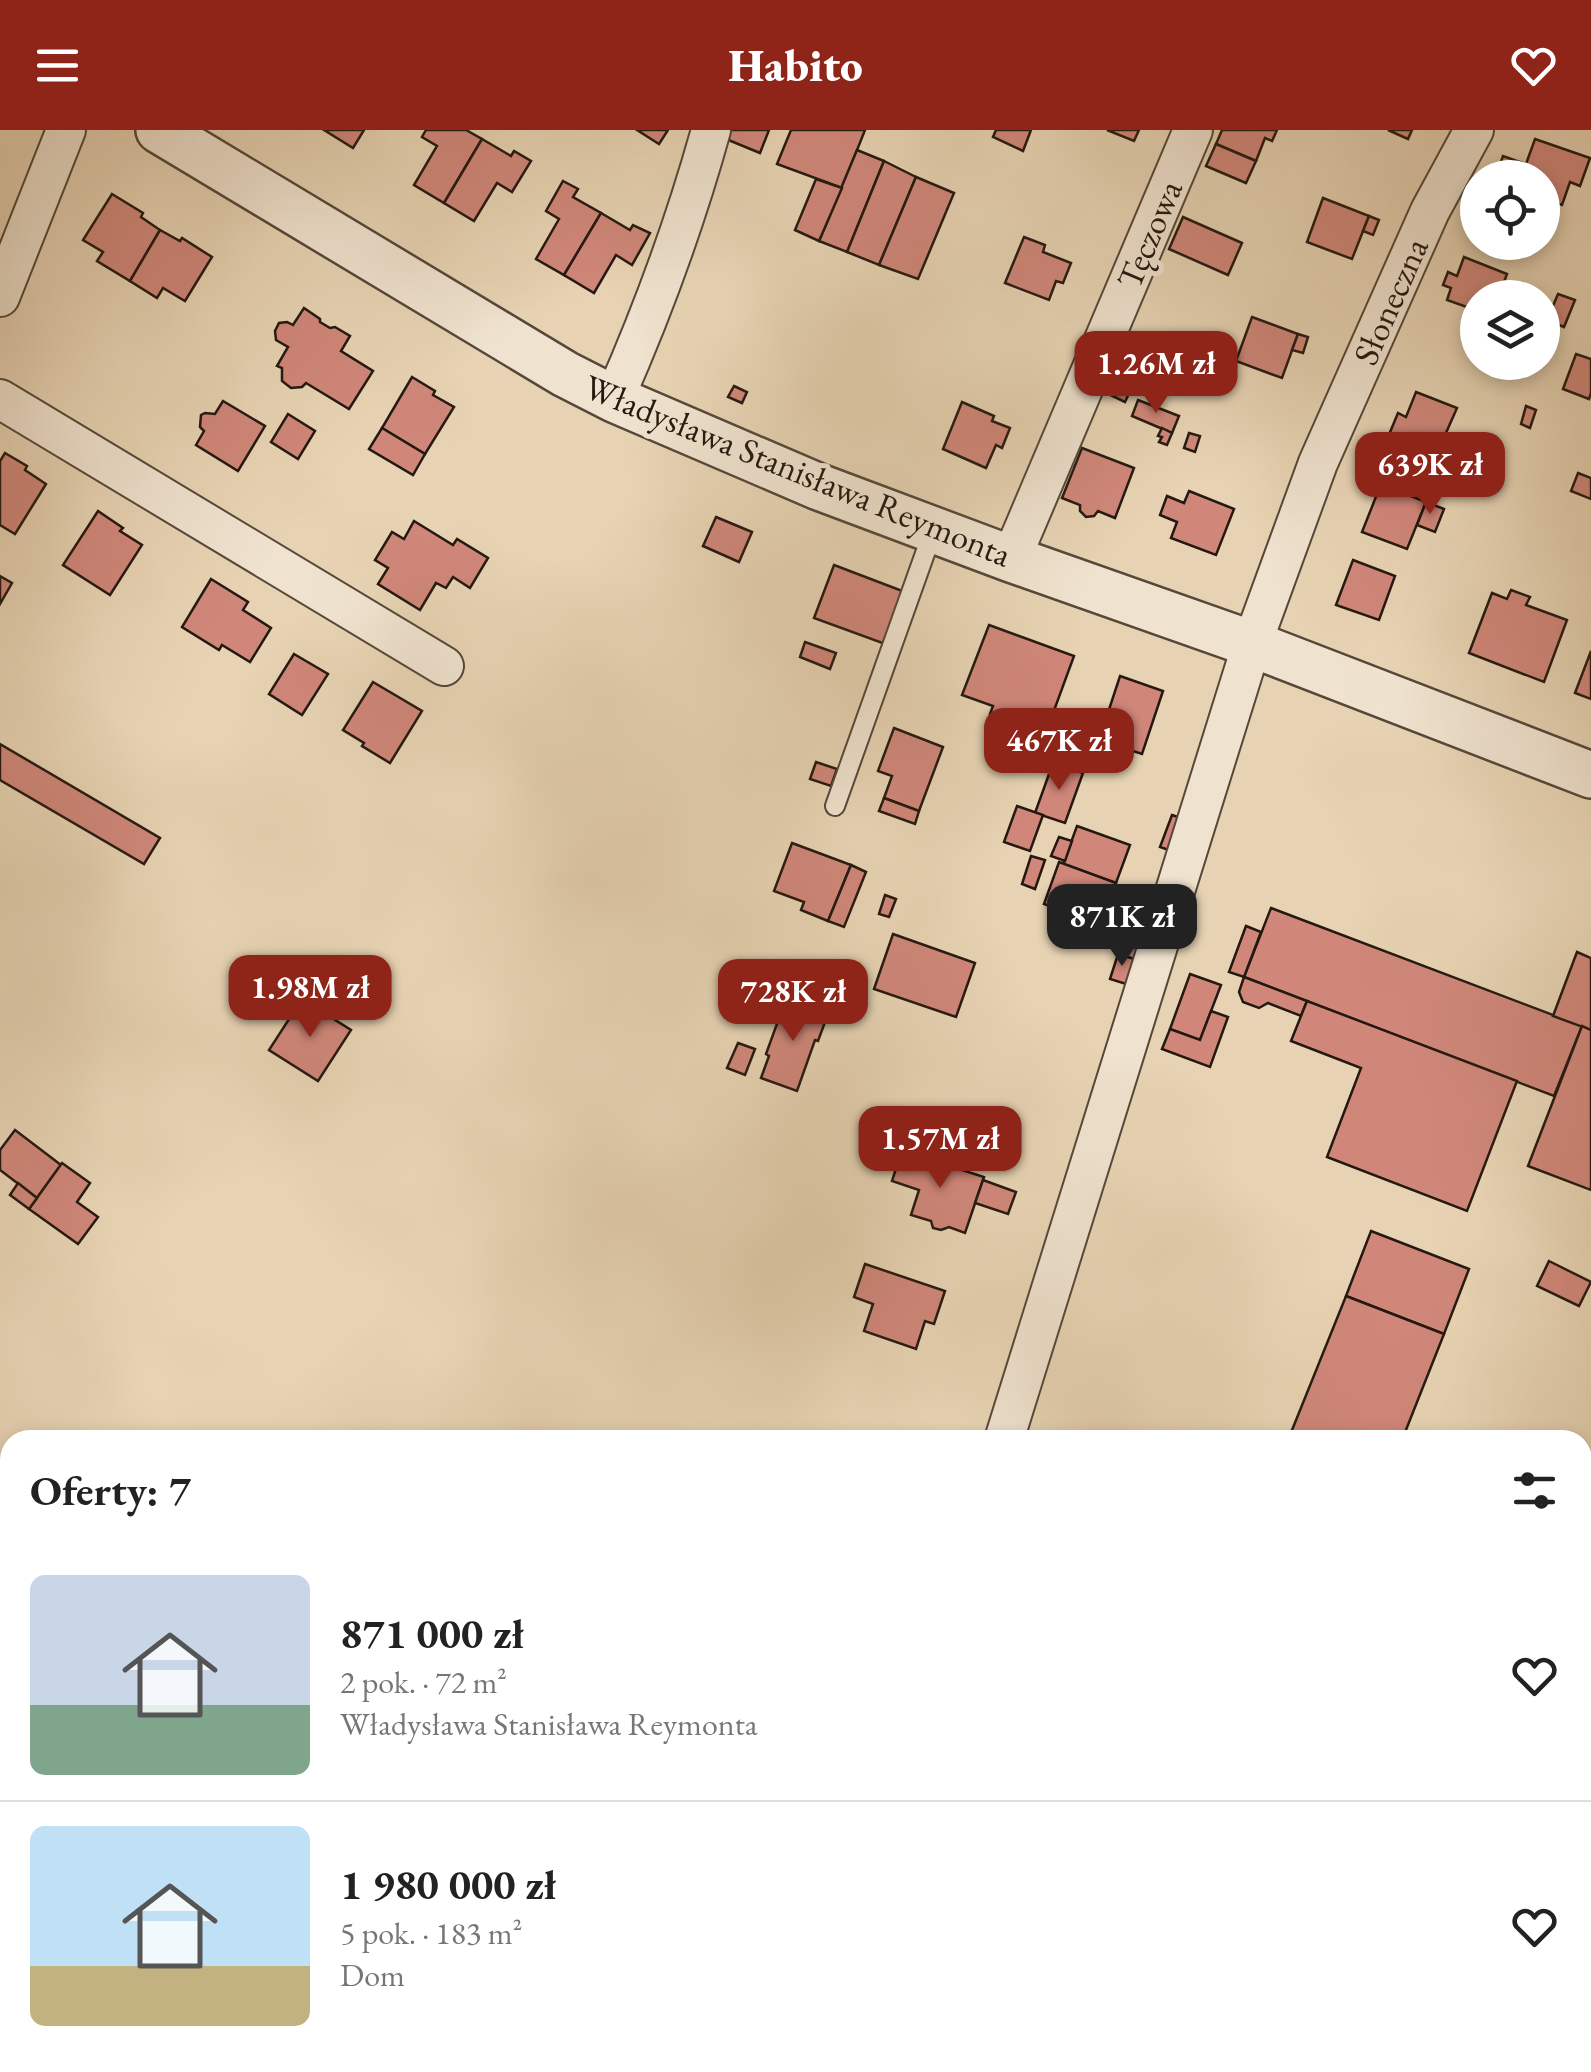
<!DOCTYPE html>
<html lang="pl">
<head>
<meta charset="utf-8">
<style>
	body { margin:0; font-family:"EB Garamond",serif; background:#f6f6f6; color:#222; height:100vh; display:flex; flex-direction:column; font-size:38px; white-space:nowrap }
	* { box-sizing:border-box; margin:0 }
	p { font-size:32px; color:#767676 }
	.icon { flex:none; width:55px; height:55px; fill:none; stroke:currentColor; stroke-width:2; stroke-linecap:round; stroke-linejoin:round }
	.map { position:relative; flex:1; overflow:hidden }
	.side { position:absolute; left:0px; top:1300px; width:1592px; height:642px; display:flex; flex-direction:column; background:#fff; border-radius:30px 30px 0 0; box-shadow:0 5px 15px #0003 }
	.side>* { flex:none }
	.controls { position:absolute; left:1460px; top:30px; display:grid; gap:20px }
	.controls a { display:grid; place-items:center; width:100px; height:100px; border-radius:50%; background:#fff; box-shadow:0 5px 15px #0003; font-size:50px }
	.price { position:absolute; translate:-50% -85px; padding:0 22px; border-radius:20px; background:#8f2418; color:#fff; font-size:32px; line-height:65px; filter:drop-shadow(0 2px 5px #0008) }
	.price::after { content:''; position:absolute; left:50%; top:60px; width:30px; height:22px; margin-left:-15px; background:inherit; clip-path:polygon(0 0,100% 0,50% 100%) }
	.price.on { background:#222; color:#fff }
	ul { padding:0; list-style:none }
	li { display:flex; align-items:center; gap:30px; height:250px; padding:0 30px }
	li+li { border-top:2px solid #e0e0e0 }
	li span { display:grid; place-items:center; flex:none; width:280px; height:200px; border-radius:15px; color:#555 }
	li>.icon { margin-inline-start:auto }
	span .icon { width:120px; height:120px; fill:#fffc; stroke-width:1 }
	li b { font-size:42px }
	h2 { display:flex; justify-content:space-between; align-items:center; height:120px; padding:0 30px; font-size:42px }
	header { display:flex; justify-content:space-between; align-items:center; height:130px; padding:0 30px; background:#8f2418; color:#fff; font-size:45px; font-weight:800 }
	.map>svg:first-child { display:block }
</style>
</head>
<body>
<header><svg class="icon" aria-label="menu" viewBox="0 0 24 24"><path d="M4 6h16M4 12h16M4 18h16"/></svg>Habito<svg class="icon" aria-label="heart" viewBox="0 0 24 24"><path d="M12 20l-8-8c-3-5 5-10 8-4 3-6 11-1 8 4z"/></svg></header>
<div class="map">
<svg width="1591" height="1942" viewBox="0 0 1591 1942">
	<rect width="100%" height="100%" fill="#e7d3b3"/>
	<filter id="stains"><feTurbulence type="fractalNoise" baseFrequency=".002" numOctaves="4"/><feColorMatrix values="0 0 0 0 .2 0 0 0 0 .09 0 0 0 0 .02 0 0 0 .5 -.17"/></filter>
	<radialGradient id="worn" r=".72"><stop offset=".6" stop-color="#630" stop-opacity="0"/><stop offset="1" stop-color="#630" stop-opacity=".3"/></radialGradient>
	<!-- building -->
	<g fill="#d0877a" stroke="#241910" stroke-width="2.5">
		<path d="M324,0H364L353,18Z"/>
		<path d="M426,0H466L482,9L444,73L414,55L437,16L422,7Z"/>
		<path d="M637,0H668L659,14Z"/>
		<path d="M730,0H769L760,23L726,9Z"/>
		<path d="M791,0H865L842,58L777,34Z"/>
		<path d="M996,0H1031L1023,21L993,7Z"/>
		<path d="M1107,0H1139L1134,11Z"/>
		<path d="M1222,0H1277L1272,11L1265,8L1256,31L1216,14Z"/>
		<path d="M1388,0H1412L1408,9Z"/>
		<path d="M482,9L511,26L514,21L531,31L512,62L497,53L474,91L444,73Z"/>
		<path d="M1535,9L1590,28L1580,56L1570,52L1562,75L1542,68V48H1495L1503,26L1526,34Z"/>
		<path d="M1216,14L1256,31L1246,53L1206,36Z"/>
		<path d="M857,20L884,31L847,122L819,111Z"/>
		<path d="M884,31L916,47L879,135L847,122Z"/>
		<path d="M916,47L954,63L918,149L879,135Z"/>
		<path d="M816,49L842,58L819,111L795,100Z"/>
		<path d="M563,51L578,59L573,67L601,83L564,145L536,129L559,89L546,81Z"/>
		<path d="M112,64L143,83L141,87L160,100L130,151L97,131L103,122L83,110Z"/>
		<path d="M1323,68L1369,86L1352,129L1307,112Z"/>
		<path d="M601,83L630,100L633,95L650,103L632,135L616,125L594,163L564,145Z"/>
		<path d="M1369,86L1379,90L1373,105L1363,101Z"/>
		<path d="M1183,87L1242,113L1228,145L1169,119Z"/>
		<path d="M160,100L180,111L182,108L212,127L185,171L163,158L157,168L130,151Z"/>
		<path d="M1024,107L1045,115L1043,122L1071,133L1063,153L1056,151L1049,170L1005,153Z"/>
		<path d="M1464,127L1507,144L1498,168H1478V181L1447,170L1451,158L1443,155L1448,142L1457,146Z"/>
		<path d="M1558,164L1575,170L1564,197L1547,190Z"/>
		<path d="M304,178L320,189V192L330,198L335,197L350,206L341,221L373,241L349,279L306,253L302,257L291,258L282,251V238L277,236L288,217L276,210L275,201L279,193L287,192L293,195Z"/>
		<path d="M1252,187L1298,204L1282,248L1236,231Z"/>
		<path d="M1298,204L1308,207L1303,223L1292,220Z"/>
		<path d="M1129,216L1147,224L1142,235L1124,227Z"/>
		<path d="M1576,224L1591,229V263L1589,269L1563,259Z"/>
		<path d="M1121,226L1142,235L1125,272L1104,262Z"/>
		<path d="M412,247L435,261L433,265L454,277L425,324L382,298Z"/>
		<path d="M734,256L747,262L742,273L728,267Z"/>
		<path d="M1416,262L1457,278L1446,303L1450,304L1441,328L1388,307L1398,283L1406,287Z"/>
		<path d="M1138,270L1179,286L1172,303L1132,286Z"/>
		<path d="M223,271L265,296L238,341L196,315L204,301L200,297L201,285L205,283L215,284Z"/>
		<path d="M962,272L994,286L992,291L1010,298L1002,318L996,315L986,338L943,319Z"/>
		<path d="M1526,276L1536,280L1530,298L1521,294Z"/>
		<path d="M288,284L315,301L298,329L271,312Z"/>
		<path d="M382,298L425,324L413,345L369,319Z"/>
		<path d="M1162,298L1172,303L1167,315L1159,312L1162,307L1158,306Z"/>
		<path d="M1189,303L1200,306L1195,322L1184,318Z"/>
		<path d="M1082,318L1134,338L1115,388L1098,381L1094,386L1086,387L1080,381V375L1062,368Z"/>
		<path d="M5,323L27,336L25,340L46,354L15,404L0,395V331Z"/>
		<path d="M1578,343L1591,348V369L1571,361Z"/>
		<path d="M1381,354L1426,372L1407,419L1362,402Z"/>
		<path d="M1189,361L1234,379L1216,425L1171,408L1177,392L1160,385L1167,366L1184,373Z"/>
		<path d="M1426,372L1444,379L1435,402L1417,395Z"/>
		<path d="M98,381L123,398L120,401L142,415L110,465L63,435Z"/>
		<path d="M716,387L752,402L739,432L703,416Z"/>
		<path d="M414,391L453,415L457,409L488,428L470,458L453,447L446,458L436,453L420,480L378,454L388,438L375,430L392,402L404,409Z"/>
		<path d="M1353,430L1395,446L1379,490L1336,475Z"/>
		<path d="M834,435L905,462L885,514L814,488Z"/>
		<path d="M0,446L12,453L0,474Z"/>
		<path d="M211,449L248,472L243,480L271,498L250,532L222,515L219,520L182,497Z"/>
		<path d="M1511,460L1530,467L1526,475L1567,490L1544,552L1469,523L1492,463L1507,469Z"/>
		<path d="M989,495L1074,526L1048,597L1015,585L1012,593L990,584L993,576L962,565Z"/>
		<path d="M805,512L836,523L830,539L800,527Z"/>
		<path d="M1591,521V569L1575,563Z"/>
		<path d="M294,524L328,544L302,585L269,564Z"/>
		<path d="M1120,546L1163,561L1142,624L1099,610Z"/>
		<path d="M373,552L422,581L390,633L362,616L364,613L343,600Z"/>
		<path d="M894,598L943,617L919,681L884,668L892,646L878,641Z"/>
		<path d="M0,614L160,708L144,734L0,650Z"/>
		<path d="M816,632L837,639L831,656L810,649Z"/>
		<path d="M1053,633L1083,643L1065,693L1035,683Z"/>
		<path d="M884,668L919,681L915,694L879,681Z"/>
		<path d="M1017,676L1043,685L1030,721L1004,712Z"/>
		<path d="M1172,685L1190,691L1177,723L1160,717Z"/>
		<path d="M1077,696L1130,715L1116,753L1063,734Z"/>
		<path d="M1059,707L1072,711L1065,731L1051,726Z"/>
		<path d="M792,713L851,735L828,791L801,780L804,772L774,761Z"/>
		<path d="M1031,726L1045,730L1035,759L1022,754Z"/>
		<path d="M1059,732L1116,753L1101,795L1044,774Z"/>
		<path d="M851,735L866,742L844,797L828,791Z"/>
		<path d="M885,765L896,769L889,787L879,784Z"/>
		<path d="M1271,778L1582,896L1554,966L1244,847Z"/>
		<path d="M1246,796L1261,802L1244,847L1229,842Z"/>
		<path d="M893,804L975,833L956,887L874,859Z"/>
		<path d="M1124,806L1140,812L1134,829L1118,824Z"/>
		<path d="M1577,822L1591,828V900L1553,886Z"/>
		<path d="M1118,824L1134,829L1126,854L1110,849Z"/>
		<path d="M1190,844L1221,855L1200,910L1170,899Z"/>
		<path d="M1244,847L1307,871L1301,886L1268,873L1259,878L1243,872L1239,862Z"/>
		<path d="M302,869L351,900L318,951L269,920Z"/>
		<path d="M786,869L828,884L818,911L815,910L797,961L761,948L769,926L766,924Z"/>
		<path d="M1307,871L1517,951L1467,1081L1327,1027L1361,938L1291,911Z"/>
		<path d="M1211,881L1228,887L1210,937L1162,919L1170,899L1200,910Z"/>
		<path d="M1582,896L1591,900V1060L1528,1036Z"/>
		<path d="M738,913L755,919L745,945L727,938Z"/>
		<path d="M15,1000L61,1035L37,1068L0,1040V1020Z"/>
		<path d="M901,1023L921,1030L922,1027L984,1047L965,1103L949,1097L941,1100L933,1098L931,1091L911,1085L919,1060L892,1051Z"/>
		<path d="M62,1033L90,1053L77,1072L98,1087L78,1114L29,1079Z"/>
		<path d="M983,1050L1016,1062L1008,1084L975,1073Z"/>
		<path d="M18,1053L37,1068L29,1079L10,1065Z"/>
		<path d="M1371,1101L1469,1139L1444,1204L1346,1166Z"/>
		<path d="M1549,1131L1591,1152L1579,1176L1537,1156Z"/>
		<path d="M865,1134L945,1161L934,1194L925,1191L916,1219L864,1201L873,1174L854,1167Z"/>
		<path d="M1346,1166L1444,1204L1402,1310H1288Z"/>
		<path d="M147,1932H206L191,1942H153Z"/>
		<path d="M235,1932H263L274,1942H247Z"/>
		<path d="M273,1932H319L330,1942H284Z"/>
		<path d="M831,1932H878L875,1942H829Z"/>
		<rect x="971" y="1932" width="178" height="10"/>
	</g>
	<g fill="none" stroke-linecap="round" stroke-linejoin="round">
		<defs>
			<path id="service" d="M835,676L933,401"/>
			<g id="minor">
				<path d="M0,167L66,0"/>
				<path d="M0,269L444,536"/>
				<path d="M614,269C652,183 686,90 711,0"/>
				<path d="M1011,429L1193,0"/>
				<path d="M1004,1310L1252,514L1318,333L1430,81L1474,0"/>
				<path d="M0,1803L10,1816"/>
				<path d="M100,1932L105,1942"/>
				<path d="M801,1942L804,1932"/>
			</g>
			<path id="tertiary" d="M159,0L565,244L614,269L819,357L1011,429L1252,514L1591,645"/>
		</defs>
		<!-- service casing -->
		<use href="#service" stroke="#554839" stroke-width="22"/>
		<!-- minor casing -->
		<use href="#minor" stroke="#554839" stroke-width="42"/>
		<!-- tertiary casing -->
		<use href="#tertiary" stroke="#554839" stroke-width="50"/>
		<!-- service -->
		<use href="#service" stroke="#efe2ce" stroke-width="18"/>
		<!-- minor -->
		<use href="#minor" stroke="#efe2ce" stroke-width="38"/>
		<!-- tertiary -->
		<use href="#tertiary" stroke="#efe2ce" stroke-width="45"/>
	</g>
	<g text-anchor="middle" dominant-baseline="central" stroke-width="10" stroke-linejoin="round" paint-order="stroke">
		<!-- street labels -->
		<g font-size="35" fill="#241910" stroke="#efe2ce">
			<text transform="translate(1149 104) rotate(-67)">Tęczowa</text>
			<text transform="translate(1390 171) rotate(-66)">Słoneczna</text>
			<text transform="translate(798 340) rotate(22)">Władysława Stanisława Reymonta</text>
		</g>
	</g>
	<rect width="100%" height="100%" filter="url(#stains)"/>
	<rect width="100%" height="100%" fill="url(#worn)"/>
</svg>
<div class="controls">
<a><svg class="icon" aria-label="locate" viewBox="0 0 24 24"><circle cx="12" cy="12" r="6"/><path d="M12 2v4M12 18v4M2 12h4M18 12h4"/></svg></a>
<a><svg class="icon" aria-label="layers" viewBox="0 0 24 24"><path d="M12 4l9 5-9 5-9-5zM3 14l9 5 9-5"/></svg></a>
</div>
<b class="price" style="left:1156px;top:286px">1.26M zł</b>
<b class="price" style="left:1430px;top:387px">639K zł</b>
<b class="price" style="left:1059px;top:663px">467K zł</b>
<b class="price on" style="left:1122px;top:839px">871K zł</b>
<b class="price" style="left:310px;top:910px">1.98M zł</b>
<b class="price" style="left:793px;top:914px">728K zł</b>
<b class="price" style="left:940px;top:1061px">1.57M zł</b>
<section class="side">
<h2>Oferty: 7<svg class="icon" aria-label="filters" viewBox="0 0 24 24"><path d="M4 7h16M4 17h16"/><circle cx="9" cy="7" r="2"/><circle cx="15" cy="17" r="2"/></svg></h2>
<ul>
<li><span style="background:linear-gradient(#c9d6e8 65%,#7fa58c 0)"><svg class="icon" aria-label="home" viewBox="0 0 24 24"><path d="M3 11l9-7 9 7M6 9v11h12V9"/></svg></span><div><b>871 000 zł</b><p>2 pok. · 72 m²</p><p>Władysława Stanisława Reymonta</p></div><svg class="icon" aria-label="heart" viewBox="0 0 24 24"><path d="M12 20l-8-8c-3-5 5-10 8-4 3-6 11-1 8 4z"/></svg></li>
<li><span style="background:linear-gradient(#bfe0f5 70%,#c2b280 0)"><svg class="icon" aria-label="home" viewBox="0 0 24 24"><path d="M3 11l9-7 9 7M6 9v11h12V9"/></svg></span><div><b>1 980 000 zł</b><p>5 pok. · 183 m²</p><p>Dom</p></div><svg class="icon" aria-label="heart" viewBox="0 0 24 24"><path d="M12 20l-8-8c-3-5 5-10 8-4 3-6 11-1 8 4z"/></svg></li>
</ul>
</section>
</div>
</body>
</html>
